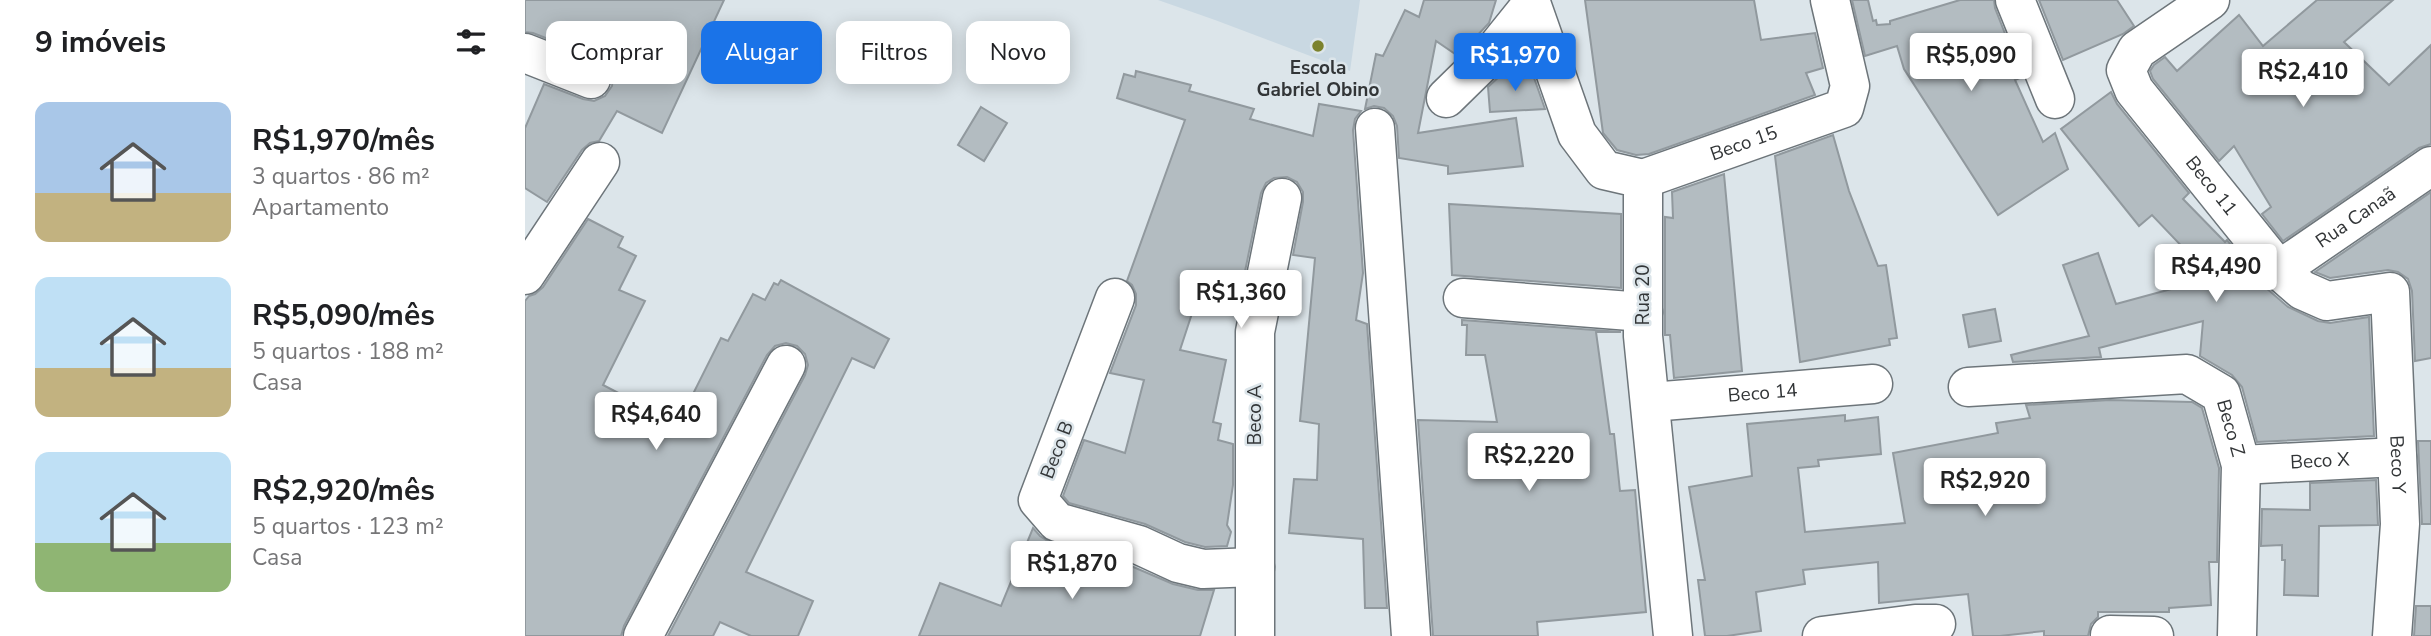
<!DOCTYPE html>
<html lang="pt">
<head>
<meta charset="utf-8">
<style>
	body { margin:0; font-family:"Nunito Sans",sans-serif; background:#f2f2f2; color:#202124; height:100vh; display:flex; flex-direction:column; font-size:26px; white-space:nowrap }
	* { box-sizing:border-box; margin:0 }
	p { font-size:23px; color:#757577 }
	.icon { flex:none; width:38px; height:38px; fill:none; stroke:currentColor; stroke-width:2; stroke-linecap:round; stroke-linejoin:round }
	.map { position:relative; flex:1; overflow:hidden }
	.sheet { display:flex; flex-direction:column; background:#fff; width:525px }
	.sheet>* { flex:none }
	.guide { position:absolute; left:21px; top:21px; width:665px; height:63px; display:flex; gap:14px }
	.price { position:absolute; translate:-50% -60px; padding:0 16px; border-radius:7px; background:#fff; color:#222; font-size:23px; line-height:46px; filter:drop-shadow(0 2px 4px #0008) }
	.price::after { content:''; position:absolute; left:50%; top:42px; width:21px; height:16px; margin-left:-10px; background:inherit; clip-path:polygon(0 0,100% 0,50% 100%) }
	.price.selected { background:#1a73e8; color:#fff }
	ul { padding:0; list-style:none }
	li { display:flex; align-items:center; gap:21px; height:175px; padding:0 35px }
	li span { display:grid; place-items:center; flex:none; width:196px; height:140px; border-radius:14px; color:#555 }
	li>.icon { margin-inline-start:auto }
	span .icon { width:84px; height:84px; fill:#fffc; stroke-width:1 }
	li b { font-size:30px }
	h2 { display:flex; justify-content:space-between; align-items:center; height:84px; padding:0 35px; font-size:30px }
	.chip { padding:0 24px; border-radius:14px; background:#fff; box-shadow:0 4px 18px #0003; font-size:24px; line-height:63px }
	.chip.selected { background:#1a73e8; color:#fff }
	main { display:flex; flex:1; min-height:0 }
	.map>svg:first-child { display:block }
</style>
</head>
<body>
<main>
<section class="sheet">
<h2>9 imóveis<svg class="icon" aria-label="filters" viewBox="0 0 24 24"><path d="M4 7h16M4 17h16"/><circle cx="9" cy="7" r="2"/><circle cx="15" cy="17" r="2"/></svg></h2>
<ul>
<li><span style="background:linear-gradient(#a9c7e8 65%,#c2b280 0)"><svg class="icon" aria-label="home" viewBox="0 0 24 24"><path d="M3 11l9-7 9 7M6 9v11h12V9"/></svg></span><div><b>R$1,970/mês</b><p>3 quartos · 86 m²</p><p>Apartamento</p></div></li>
<li><span style="background:linear-gradient(#bfe0f5 65%,#c2b280 0)"><svg class="icon" aria-label="home" viewBox="0 0 24 24"><path d="M3 11l9-7 9 7M6 9v11h12V9"/></svg></span><div><b>R$5,090/mês</b><p>5 quartos · 188 m²</p><p>Casa</p></div></li>
<li><span style="background:linear-gradient(#bfe0f5 65%,#8fb573 0)"><svg class="icon" aria-label="home" viewBox="0 0 24 24"><path d="M3 11l9-7 9 7M6 9v11h12V9"/></svg></span><div><b>R$2,920/mês</b><p>5 quartos · 123 m²</p><p>Casa</p></div></li>
</ul>
</section>
<div class="map">
<svg width="1906" height="636" viewBox="0 0 1906 636">
	<rect width="100%" height="100%" fill="#dce5ea"/>
	<!-- built -->
	<path fill="#c9d8e2" d="M633,0H835L825,71L690,20Z"/>
	<!-- building -->
	<g fill="#b3bcc1" stroke="#91999e" stroke-width="2">
		<path d="M0,0H199L137,133L92,111L74,141L65,143L57,150L22,202L0,188V128L19,84L58,99L69,101L80,96L87,86L88,76L83,66L74,59L8,33L0,32Z"/>
		<path d="M899,0H971L964,23L933,56L911,41L893,133L991,118L998,166L923,174V166L874,158L872,126L868,116L859,108L849,106L840,109L851,54L858,56L880,10L894,17Z"/>
		<path d="M1060,0H1229L1236,40L1290,33L1298,68L1281,73L1290,95L1124,154L1111,155L1092,150L1078,133Z"/>
		<path d="M1327,0H1343L1348,21L1351,20L1352,25L1365,24V21L1435,0H1469L1470,8L1497,77L1490,80L1518,142L1530,133L1543,169L1473,215L1379,69L1372,46L1340,56Z"/>
		<path d="M1514,0H1592L1609,26L1598,34L1538,60Z"/>
		<path d="M1792,0H1868L1819,42L1864,85L1906,45V144L1894,148L1758,241L1737,214L1746,207L1709,146L1694,161L1628,79L1625,71L1629,65L1640,57L1652,71L1714,15L1738,46Z"/>
		<path d="M611,71L666,85L664,91L729,109L725,119L788,136L794,104L836,111L830,119L828,130L838,273L831,320L842,324L862,608H840L838,539L764,533L769,479L792,480L794,424L775,421L790,258L768,255L778,202V192L772,182L762,177L749,178L741,183L736,193L716,291L678,280L655,350L701,360L688,422L696,424L693,440L708,444V485L702,525L706,532L702,546L680,547L660,542L620,524L544,503L538,496L559,440L600,453L619,380L585,373L611,305V294L607,285L602,281L660,120L592,98L599,74L610,77Z"/>
		<path d="M1007,72L1020,109L965,112L963,87L977,74Z"/>
		<path d="M1586,92L1592,104L1664,193L1658,199L1700,242L1702,240L1740,287L1763,307L1793,321L1805,323L1844,317L1849,436L1732,442L1717,387L1707,375L1675,356L1678,321L1574,348L1576,357L1488,362L1486,355L1564,336L1538,265L1573,253L1591,304L1687,278L1627,215L1614,226L1536,129Z"/>
		<path d="M456,107L482,123L459,161L433,145Z"/>
		<path d="M1308,135L1324,191L1353,266L1361,265L1372,338L1364,339L1365,345L1275,362L1250,156Z"/>
		<path d="M1199,174L1217,371L1149,378L1145,335H1140V217L1148,218L1147,192Z"/>
		<path d="M1906,192V358L1890,361L1887,291L1883,279L1873,272L1863,270L1805,278L1790,272Z"/>
		<path d="M924,204L1096,214V288L927,275Z"/>
		<path d="M63,219L98,237L93,247L111,256L94,290L120,301L78,385L153,424L196,338L203,341L228,294L240,300L249,283L253,285L256,280L364,339L349,368L327,358L221,572L288,601L273,636H226L195,622L188,636H143L280,375L283,365L280,354L272,346L261,343L250,346L242,355L99,626L96,636H0V301L4,296L10,294L18,287Z"/>
		<path d="M1470,309L1476,341L1444,347L1438,315Z"/>
		<path d="M937,320L1096,332H1071L1085,434H1089L1095,491L1110,490L1121,612L1012,622L1013,636H908L893,420L972,422L960,355H941L942,325H937Z"/>
		<path d="M1585,400L1667,402L1677,408L1694,468L1692,562H1684L1686,605L1644,608V612H1573V617L1566,624L1563,636H1519V631L1475,636H1448L1443,594L1354,603L1353,562L1278,570L1280,584L1231,592L1236,631L1202,636H1180L1173,580H1180L1164,487L1227,476L1222,424L1320,415V421L1353,417L1356,454L1293,460L1294,466L1273,468L1280,532L1380,523L1368,453L1473,433L1471,423L1505,418L1501,405Z"/>
		<path d="M1893,441H1906V524H1897Z"/>
		<path d="M1851,480L1853,525L1794,526L1793,596L1759,595L1760,560H1757V545L1736,546L1737,509L1785,510V483Z"/>
		<path d="M508,528L515,536L526,543L606,566L648,584L673,590H689L675,636H394L415,583L476,606Z"/>
		<path d="M1891,606H1906V636H1889Z"/>
	</g>
	<g fill="none" stroke-linecap="round" stroke-linejoin="round">
		<defs>
			<g id="minor">
				<path d="M1005,0L1052,134L1079,170L1118,179V336L1148,636"/>
				<path d="M1490,0L1530,99"/>
				<path id="s1" d="M1685,0L1612,50L1601,70L1609,90L1754,270L1777,290L1802,301L1865,292L1875,524L1867,636"/>
				<path d="M0,53L66,79"/>
				<path d="M921,98L969,51L1006,5"/>
				<path d="M850,128L886,636"/>
				<path id="s2" d="M1118,179L1319,108L1325,86L1305,0"/>
				<path id="s3" d="M1754,270L1906,166"/>
				<path d="M0,275L75,162"/>
				<path d="M590,298L513,500L532,522L614,545L653,563L678,569L730,567"/>
				<path d="M938,298L1118,312"/>
				<path id="s4" d="M1443,387L1662,374L1696,394L1716,465L1712,636"/>
				<path id="s5" d="M1126,402L1348,384"/>
				<path id="s6" d="M1716,465L1872,457"/>
				<path d="M1585,635L1629,636"/>
				<path d="M118,636L261,365"/>
				<path d="M730,636V332L757,198"/>
				<path d="M1297,636L1390,624H1411"/>
			</g>
		</defs>
		<!-- minor casing -->
		<use href="#minor" stroke="#6d757a" stroke-width="41"/>
		<!-- minor -->
		<use href="#minor" stroke="#fff" stroke-width="38"/>
	</g>
	<!-- markers -->
	<circle fill="#7c822d" stroke="#dce5ea" stroke-width="2.5" cx="793" cy="46" r="7"/>
	<g text-anchor="middle" dominant-baseline="central" stroke-width="5" stroke-linejoin="round" paint-order="stroke">
		<!-- poi labels -->
		<g font-size="19" font-weight="bold" fill="#323537" stroke="#dce5ea">
			<text x="793" y="68">Escola<tspan x="793" dy="22">Gabriel Obino</tspan></text>
		</g>
		<!-- street labels -->
		<g font-size="19" fill="#323537" stroke="#dce5ea">
			<text stroke="none"><textPath href="#s2" startOffset="107">Beco 15</textPath></text>
			<text stroke="none"><textPath href="#s1" startOffset="256">Beco 11</textPath></text>
			<text stroke="none"><textPath href="#s3" startOffset="93">Rua Canaã</textPath></text>
			<text transform="translate(1118 295) rotate(-90)">Rua 20</text>
			<text stroke="none"><textPath href="#s5" startOffset="112">Beco 14</textPath></text>
			<text transform="translate(730 415) rotate(-90)">Beco A</text>
			<text stroke="none"><textPath href="#s4" startOffset="294">Beco Z</textPath></text>
			<text transform="translate(532 450) rotate(-69)">Beco B</text>
			<text stroke="none"><textPath href="#s6" startOffset="79">Beco X</textPath></text>
			<text stroke="none"><textPath href="#s1" startOffset="658">Beco Y</textPath></text>
		</g>
	</g>
</svg>
<b class="price selected" style="left:990px;top:93px">R$1,970</b>
<b class="price" style="left:1446px;top:93px">R$5,090</b>
<b class="price" style="left:1778px;top:109px">R$2,410</b>
<b class="price" style="left:1691px;top:304px">R$4,490</b>
<b class="price" style="left:716px;top:330px">R$1,360</b>
<b class="price" style="left:131px;top:452px">R$4,640</b>
<b class="price" style="left:1004px;top:493px">R$2,220</b>
<b class="price" style="left:1460px;top:518px">R$2,920</b>
<b class="price" style="left:547px;top:601px">R$1,870</b>
<div class="guide">
<a class="chip">Comprar</a>
<a class="chip selected">Alugar</a>
<a class="chip">Filtros</a>
<a class="chip">Novo</a>
</div>
</div>
</main>
</body>
</html>
